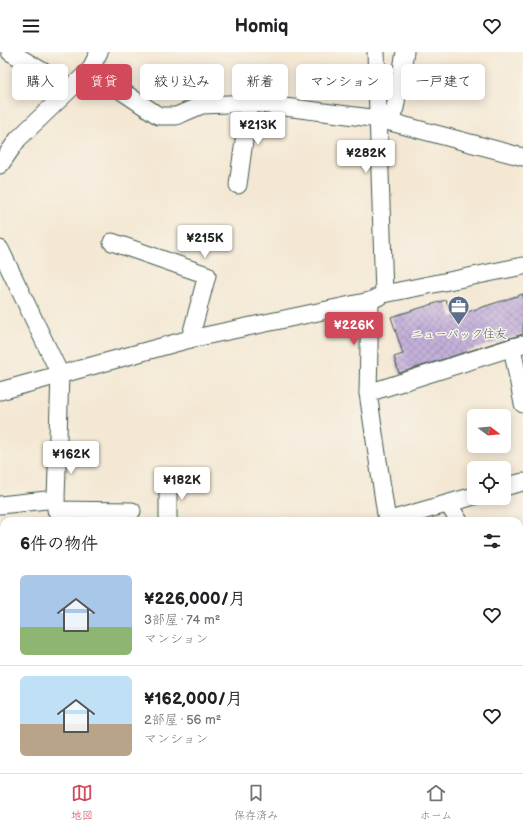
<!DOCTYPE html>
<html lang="ja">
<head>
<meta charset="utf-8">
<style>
	body { margin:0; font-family:"Balsamiq Sans","Klee One",sans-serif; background:#f6f6f6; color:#202124; height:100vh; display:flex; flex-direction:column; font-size:15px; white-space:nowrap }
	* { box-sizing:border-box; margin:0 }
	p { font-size:13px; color:#757577 }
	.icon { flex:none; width:22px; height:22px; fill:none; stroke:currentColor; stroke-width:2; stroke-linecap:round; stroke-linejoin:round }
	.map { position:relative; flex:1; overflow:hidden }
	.drawer { position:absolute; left:0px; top:465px; width:523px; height:256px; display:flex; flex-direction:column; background:#fff; border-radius:12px 12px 0 0; box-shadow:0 2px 10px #0003 }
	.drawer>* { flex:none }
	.banner { position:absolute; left:12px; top:12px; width:499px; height:36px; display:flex; gap:8px }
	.needle { width:26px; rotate:106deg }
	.fabs { position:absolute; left:467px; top:357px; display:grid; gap:8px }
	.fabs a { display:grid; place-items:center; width:44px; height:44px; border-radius:6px; background:#fff; box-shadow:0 2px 10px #0003; font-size:20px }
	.price { position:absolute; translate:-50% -34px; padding:0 9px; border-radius:4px; background:#fff; color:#222; font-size:13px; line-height:26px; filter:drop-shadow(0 1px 2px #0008) }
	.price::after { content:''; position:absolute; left:50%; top:24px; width:12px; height:9px; margin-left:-6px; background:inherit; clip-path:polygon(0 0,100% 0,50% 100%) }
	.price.active { background:#d1495b; color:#fff }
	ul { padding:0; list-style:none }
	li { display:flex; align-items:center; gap:12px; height:100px; padding:0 20px }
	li+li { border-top:1px solid #e0e0e0 }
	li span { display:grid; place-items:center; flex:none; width:112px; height:80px; border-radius:6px; color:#555 }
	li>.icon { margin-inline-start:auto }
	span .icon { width:48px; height:48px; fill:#fffc; stroke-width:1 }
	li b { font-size:17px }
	h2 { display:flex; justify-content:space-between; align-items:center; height:48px; padding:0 20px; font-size:17px }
	.chip { padding:0 14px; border-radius:6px; background:#fff; box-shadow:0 2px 10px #0003; font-size:14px; line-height:36px }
	.chip.active { background:#d1495b; color:#fff }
	header { display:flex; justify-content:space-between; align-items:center; height:52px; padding:0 20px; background:#fff; font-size:18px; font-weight:800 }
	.tabs { display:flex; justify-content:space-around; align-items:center; height:56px; border-top:1px solid #e0e0e0; background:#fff; font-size:11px; color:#757577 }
	.tabs a { display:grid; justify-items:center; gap:2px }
	.tabs .active { color:#d1495b }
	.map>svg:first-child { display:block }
</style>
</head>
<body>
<header><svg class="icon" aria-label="menu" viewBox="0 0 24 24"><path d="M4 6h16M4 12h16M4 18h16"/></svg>Homiq<svg class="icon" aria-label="heart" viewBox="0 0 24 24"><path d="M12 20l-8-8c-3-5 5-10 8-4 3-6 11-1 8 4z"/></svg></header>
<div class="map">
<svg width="523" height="721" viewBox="0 0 523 721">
	<defs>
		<pattern id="building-cross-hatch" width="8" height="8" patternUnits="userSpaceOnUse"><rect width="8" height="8" fill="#c4b1da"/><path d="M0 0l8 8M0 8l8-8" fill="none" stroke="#9f91b2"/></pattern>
	</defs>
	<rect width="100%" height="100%" fill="#f7f3e8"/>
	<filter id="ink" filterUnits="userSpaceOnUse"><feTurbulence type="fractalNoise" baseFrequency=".025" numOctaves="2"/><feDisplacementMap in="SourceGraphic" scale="8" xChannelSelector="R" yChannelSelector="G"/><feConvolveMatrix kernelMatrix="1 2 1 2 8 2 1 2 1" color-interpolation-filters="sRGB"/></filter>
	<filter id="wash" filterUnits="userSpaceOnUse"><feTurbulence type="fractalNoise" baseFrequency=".012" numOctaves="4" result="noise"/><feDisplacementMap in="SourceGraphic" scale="16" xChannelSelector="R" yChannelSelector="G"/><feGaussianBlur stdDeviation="0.9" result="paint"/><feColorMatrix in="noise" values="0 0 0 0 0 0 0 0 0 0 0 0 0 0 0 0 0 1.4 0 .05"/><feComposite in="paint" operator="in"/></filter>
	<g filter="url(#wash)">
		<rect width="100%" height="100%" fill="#f4e8d4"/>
		<!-- pitch -->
		<g fill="#89d998" stroke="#548b66">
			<path d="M0,611H4V717H66V721H0Z"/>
			<path d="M104,717H277V721H102Z"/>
			<rect x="341" y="717" width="170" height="4"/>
		</g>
		<g id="blocks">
			<!-- building -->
			<path fill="url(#building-cross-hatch)" d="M523,242V282L399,321L394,305L403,302L391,265L446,248L452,265Z"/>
		</g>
	</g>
	<g filter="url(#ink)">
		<use href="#blocks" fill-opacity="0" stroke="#3f574c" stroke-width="1"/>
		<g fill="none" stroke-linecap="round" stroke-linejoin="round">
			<defs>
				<g id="minor">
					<path d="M10,0L71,36"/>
					<path d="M376,0L384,242"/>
					<path d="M90,18L159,64H176L202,53L253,51L379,67L523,105"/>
					<path d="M387,69L395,56L405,0"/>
					<path d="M0,113L18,87L90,18L99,0"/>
					<path d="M238,133L249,52"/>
					<path d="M112,190L207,223L190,287"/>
					<path d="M0,197L60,322L56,447L0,453"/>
					<path d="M512,295L523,352"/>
					<path d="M0,339L190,287L370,249L384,242L523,214"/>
					<path d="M368,341L370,249"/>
					<path d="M168,429V469"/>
					<path d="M504,435L523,430"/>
					<path d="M56,447V458L132,459"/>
					<path d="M448,452L459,469"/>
					<path d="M387,469L368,341L523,292"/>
					<path d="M387,469L474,444"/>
					<path d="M519,519L523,521"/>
					<path d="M0,564H4"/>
				</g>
			</defs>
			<!-- minor casing -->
			<use href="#minor" stroke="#3f574c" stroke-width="19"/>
			<!-- path -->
			<g stroke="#3f574c" stroke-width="2.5" stroke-dasharray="3 3" stroke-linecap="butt">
				<path d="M519,486H523"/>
				<path d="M519,584H523"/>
				<path d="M519,589H523"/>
				<path d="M0,596L4,595"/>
				<path d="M0,600L4,599"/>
			</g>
			<!-- minor -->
			<use href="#minor" stroke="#fff" stroke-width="17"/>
		</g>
	</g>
	<!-- icons -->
	<defs>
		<symbol id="office-pin" viewBox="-11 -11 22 30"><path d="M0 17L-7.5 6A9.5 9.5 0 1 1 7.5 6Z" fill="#5c6f8a" stroke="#f7f3e8"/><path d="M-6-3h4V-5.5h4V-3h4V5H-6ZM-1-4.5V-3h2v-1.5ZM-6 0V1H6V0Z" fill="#fff"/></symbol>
	</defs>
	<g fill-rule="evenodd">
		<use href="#office-pin" x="446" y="242" width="25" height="34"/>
	</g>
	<g text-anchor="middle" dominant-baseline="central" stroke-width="3" stroke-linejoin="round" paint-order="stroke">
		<!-- service labels -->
		<g font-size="12" fill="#4e5e75" stroke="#f7f3e8">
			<text x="459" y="282">ニューパック住友</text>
		</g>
	</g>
</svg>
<div class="fabs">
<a><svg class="needle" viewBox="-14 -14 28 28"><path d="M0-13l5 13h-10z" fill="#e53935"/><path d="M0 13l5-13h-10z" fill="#757577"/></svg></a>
<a><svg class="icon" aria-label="locate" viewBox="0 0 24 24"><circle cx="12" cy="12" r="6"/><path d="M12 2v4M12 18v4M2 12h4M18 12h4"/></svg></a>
</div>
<b class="price" style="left:258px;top:94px">¥213K</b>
<b class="price" style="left:366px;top:122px">¥282K</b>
<b class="price" style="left:205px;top:207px">¥215K</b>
<b class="price active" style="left:354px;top:294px">¥226K</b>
<b class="price" style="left:71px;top:423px">¥162K</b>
<b class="price" style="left:182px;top:449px">¥182K</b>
<div class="banner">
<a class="chip">購入</a>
<a class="chip active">賃貸</a>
<a class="chip">絞り込み</a>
<a class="chip">新着</a>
<a class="chip">マンション</a>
<a class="chip">一戸建て</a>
</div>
<section class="drawer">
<h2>6件の物件<svg class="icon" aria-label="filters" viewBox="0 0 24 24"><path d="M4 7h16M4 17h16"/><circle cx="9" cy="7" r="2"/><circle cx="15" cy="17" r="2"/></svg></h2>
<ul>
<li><span style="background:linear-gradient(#a9c7e8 65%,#8fb573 0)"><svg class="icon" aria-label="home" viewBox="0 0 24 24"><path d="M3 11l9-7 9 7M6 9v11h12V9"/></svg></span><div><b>¥226,000/月</b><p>3部屋 · 74 m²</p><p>マンション</p></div><svg class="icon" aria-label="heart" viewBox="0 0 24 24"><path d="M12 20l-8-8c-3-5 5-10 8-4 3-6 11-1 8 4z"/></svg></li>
<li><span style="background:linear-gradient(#bfe0f5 60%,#b9a48a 0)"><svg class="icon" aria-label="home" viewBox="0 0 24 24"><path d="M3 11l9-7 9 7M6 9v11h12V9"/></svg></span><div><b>¥162,000/月</b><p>2部屋 · 56 m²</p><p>マンション</p></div><svg class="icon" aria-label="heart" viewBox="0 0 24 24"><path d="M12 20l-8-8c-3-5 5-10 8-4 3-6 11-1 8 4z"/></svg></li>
</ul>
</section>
</div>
<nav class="tabs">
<a class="active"><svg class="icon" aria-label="map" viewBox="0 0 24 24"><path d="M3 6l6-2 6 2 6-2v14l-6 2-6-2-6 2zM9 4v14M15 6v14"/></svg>地図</a>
<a><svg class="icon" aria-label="saved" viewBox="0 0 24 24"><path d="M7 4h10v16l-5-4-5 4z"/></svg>保存済み</a>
<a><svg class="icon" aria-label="home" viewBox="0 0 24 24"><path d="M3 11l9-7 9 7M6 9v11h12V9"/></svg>ホーム</a>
</nav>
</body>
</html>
